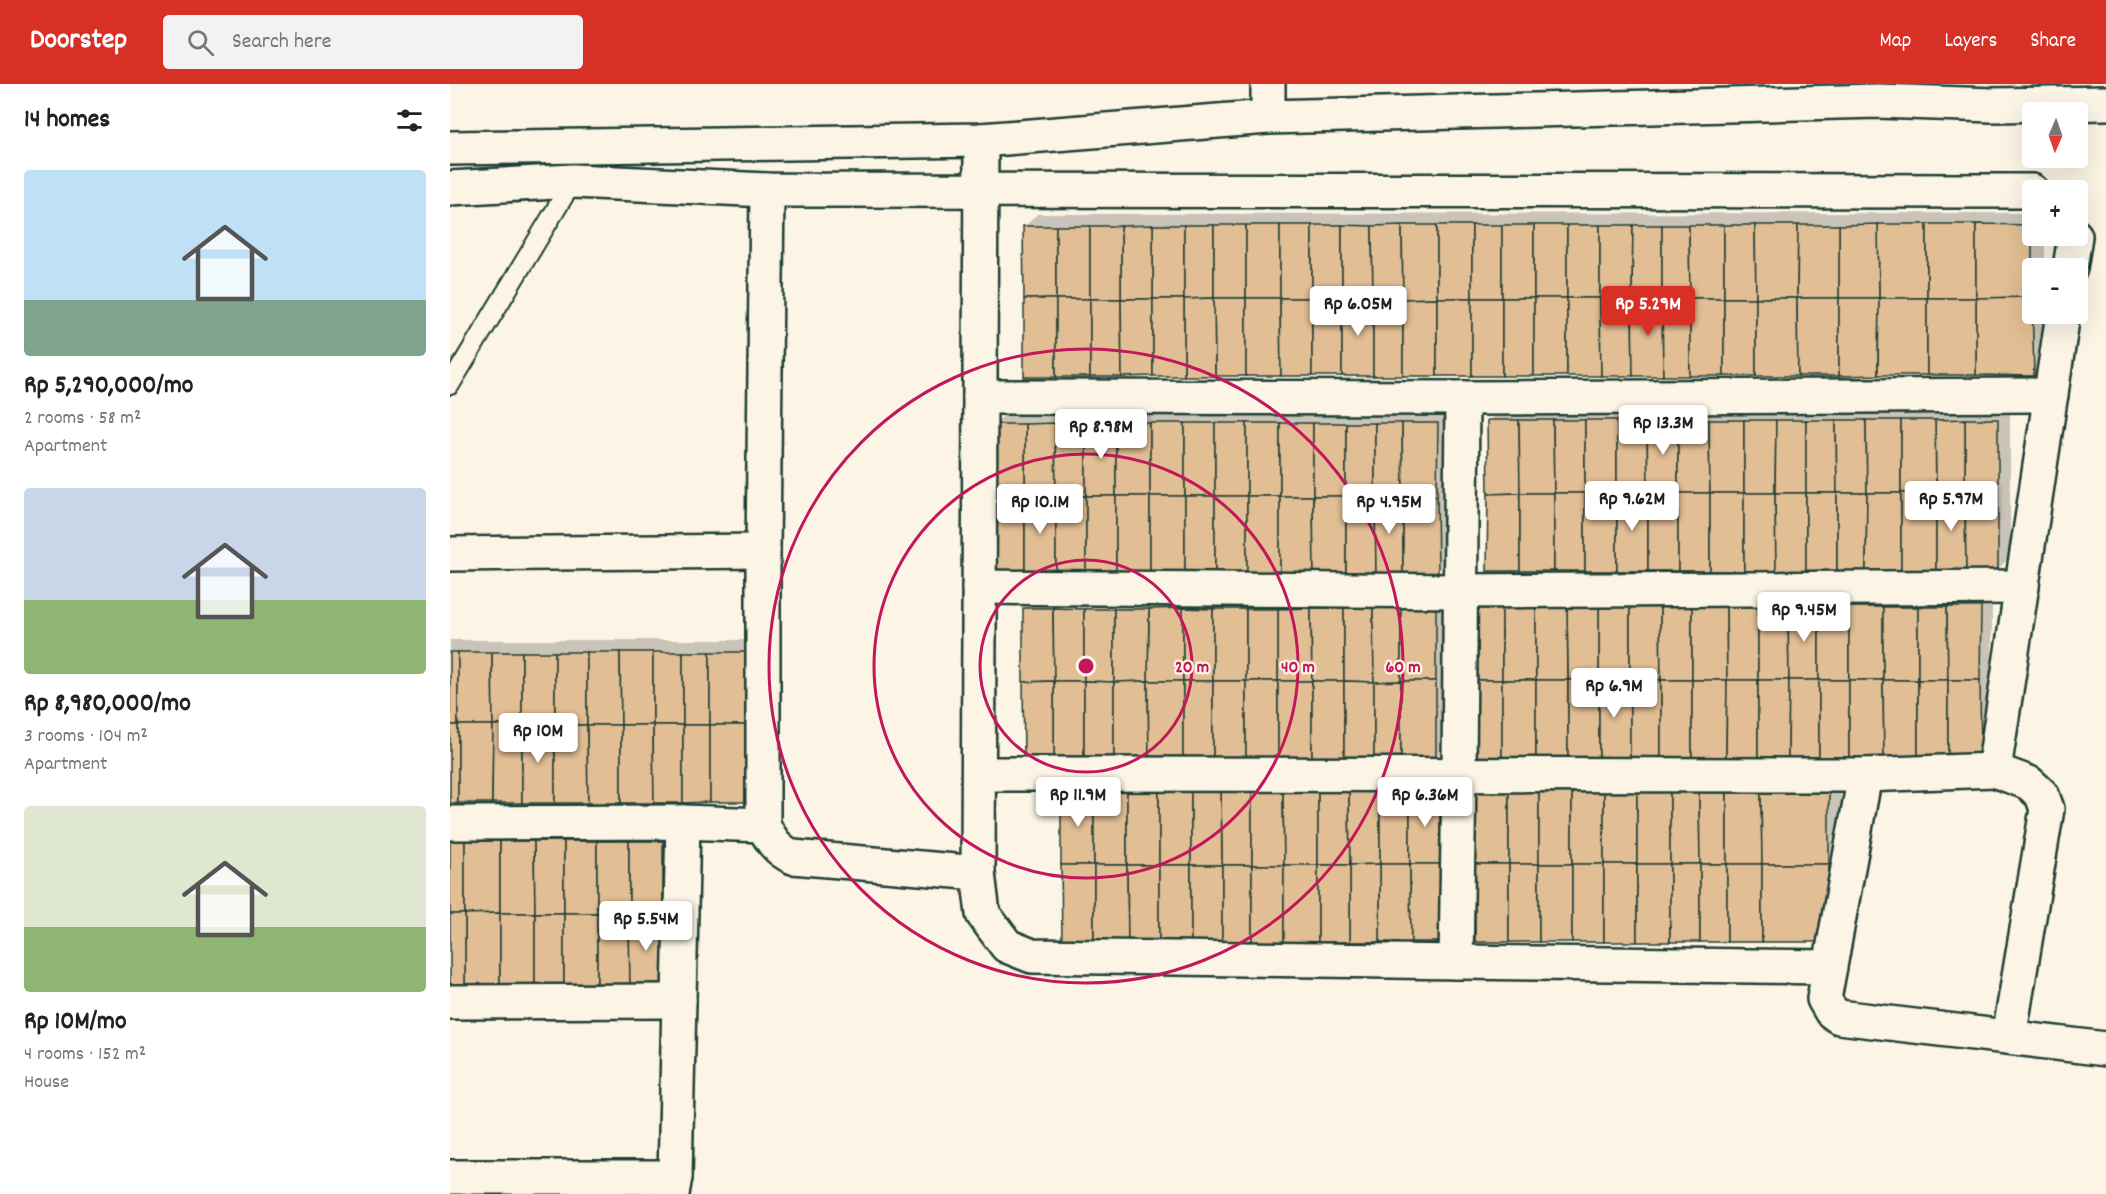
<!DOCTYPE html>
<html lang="en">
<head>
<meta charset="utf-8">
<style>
	body { margin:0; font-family:Dekko,sans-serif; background:#f2f2f2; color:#222; height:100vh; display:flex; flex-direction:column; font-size:22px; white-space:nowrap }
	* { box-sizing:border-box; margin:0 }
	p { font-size:20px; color:#767676 }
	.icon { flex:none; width:33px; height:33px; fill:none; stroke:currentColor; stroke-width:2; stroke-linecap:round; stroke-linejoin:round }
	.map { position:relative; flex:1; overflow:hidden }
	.drawer { display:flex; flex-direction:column; background:#fff; width:450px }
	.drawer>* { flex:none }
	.needle { width:39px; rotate:182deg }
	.controls { position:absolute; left:1572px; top:18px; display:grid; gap:12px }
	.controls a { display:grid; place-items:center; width:66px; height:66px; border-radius:6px; background:#fff; box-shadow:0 6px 24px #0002; font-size:30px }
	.price { position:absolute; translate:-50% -51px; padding:0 14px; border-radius:6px; background:#fff; color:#222; font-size:20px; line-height:39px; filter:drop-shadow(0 2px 3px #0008) }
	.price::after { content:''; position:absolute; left:50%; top:36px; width:18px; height:14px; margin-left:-9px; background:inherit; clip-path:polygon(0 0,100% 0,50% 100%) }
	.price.on { background:#d93025; color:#fff }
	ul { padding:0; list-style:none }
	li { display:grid; align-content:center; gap:12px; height:318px; padding:0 24px }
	li span { display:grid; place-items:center; height:186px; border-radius:6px; color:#555 }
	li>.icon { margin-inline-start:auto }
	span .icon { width:108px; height:108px; fill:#fffc; stroke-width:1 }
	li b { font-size:26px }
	h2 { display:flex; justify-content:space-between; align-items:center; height:72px; padding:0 24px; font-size:26px }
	header { display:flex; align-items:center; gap:36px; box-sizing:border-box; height:84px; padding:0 30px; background:#d93025; color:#fff }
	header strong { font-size:28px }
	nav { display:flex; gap:33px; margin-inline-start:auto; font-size:21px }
	.search { width:420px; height:54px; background:#f2f2f2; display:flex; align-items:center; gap:15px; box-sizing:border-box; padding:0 21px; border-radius:6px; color:#767676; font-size:22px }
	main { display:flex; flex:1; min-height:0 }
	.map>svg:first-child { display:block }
</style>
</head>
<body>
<header>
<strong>Doorstep</strong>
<div class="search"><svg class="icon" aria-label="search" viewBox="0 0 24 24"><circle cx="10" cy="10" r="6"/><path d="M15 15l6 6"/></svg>Search here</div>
<nav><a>Map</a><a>Layers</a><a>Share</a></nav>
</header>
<main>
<section class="drawer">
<h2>14 homes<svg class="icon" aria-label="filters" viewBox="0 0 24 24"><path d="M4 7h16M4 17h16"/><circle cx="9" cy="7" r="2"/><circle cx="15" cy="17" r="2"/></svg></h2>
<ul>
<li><span style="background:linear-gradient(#bfe0f5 70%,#7fa58c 0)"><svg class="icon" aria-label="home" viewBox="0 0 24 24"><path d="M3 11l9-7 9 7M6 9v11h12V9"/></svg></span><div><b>Rp 5,290,000/mo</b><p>2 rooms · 58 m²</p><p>Apartment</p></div></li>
<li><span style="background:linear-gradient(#c9d6e8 60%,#8fb573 0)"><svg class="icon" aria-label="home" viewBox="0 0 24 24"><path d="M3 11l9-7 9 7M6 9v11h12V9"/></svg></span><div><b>Rp 8,980,000/mo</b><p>3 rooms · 104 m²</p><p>Apartment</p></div></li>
<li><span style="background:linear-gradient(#dfe7d0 65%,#8fb573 0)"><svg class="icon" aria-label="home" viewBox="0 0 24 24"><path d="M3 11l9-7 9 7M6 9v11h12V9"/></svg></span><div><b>Rp 10M/mo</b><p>4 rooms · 152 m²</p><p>House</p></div></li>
</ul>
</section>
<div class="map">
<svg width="1656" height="1110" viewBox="0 0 1656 1110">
	<rect width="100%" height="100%" fill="#fcf5e5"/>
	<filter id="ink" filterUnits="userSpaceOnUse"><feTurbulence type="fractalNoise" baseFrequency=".0167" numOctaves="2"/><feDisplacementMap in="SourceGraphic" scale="12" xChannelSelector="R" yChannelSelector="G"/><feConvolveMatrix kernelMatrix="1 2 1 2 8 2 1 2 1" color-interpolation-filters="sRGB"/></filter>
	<g filter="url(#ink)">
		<!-- built -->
		<path fill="#f4e4cd" d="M1518,0H1656V5L1639,7L1517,4Z"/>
		<!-- shadow -->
		<g fill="#0003">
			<path d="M1582,129V152H1595V184H1582V230H1595L1596,278L1583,290L575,142L587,130Z"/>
			<path d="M1560,324V473L1548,485L1039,337L1051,325Z"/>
			<path d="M999,327V476L987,488L545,340L557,328Z"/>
			<path d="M1542,511V660L1530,672L1021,524L1034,512Z"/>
			<path d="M998,512V661L985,674L574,525L587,513Z"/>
			<path d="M0,556H307V704L294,717L0,718Z"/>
			<path d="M1391,695V844L1026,857Z"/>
			<path d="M625,696H1002L990,857L612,708Z"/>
			<path d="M0,745H225V893L0,906Z"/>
			<rect x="0" y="1088" width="201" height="22"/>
		</g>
		<!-- building -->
		<g fill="#e2be94" stroke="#1f3d34" stroke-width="1.5">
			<path d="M1428,140H1477V214H1429Z"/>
			<path d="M1428,140L1429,214H1389V141Z"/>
			<rect x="1477" y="140" width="49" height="74"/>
			<path d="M1526,140L1582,141V213L1526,214Z"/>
			<rect x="703" y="141" width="31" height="74"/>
			<path d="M703,141V215H671V142Z"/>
			<path d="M734,141H764V214L734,215Z"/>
			<rect x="764" y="141" width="32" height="73"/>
			<rect x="796" y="141" width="34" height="73"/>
			<rect x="830" y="141" width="32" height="73"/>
			<rect x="862" y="141" width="30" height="73"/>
			<path d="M892,141L922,142L923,214H892Z"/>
			<path d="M952,141L953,215L923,214L922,142Z"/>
			<path d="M952,141H987V214L953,215Z"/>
			<rect x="987" y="141" width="35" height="73"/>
			<rect x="1022" y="141" width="30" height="73"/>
			<rect x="1052" y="141" width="32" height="73"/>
			<rect x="1084" y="141" width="33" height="73"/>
			<rect x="1117" y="141" width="33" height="73"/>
			<path d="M1150,141H1183L1182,214H1150Z"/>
			<path d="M1183,141H1212V214H1182Z"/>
			<path d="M1212,141H1239L1240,214H1212Z"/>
			<path d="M1239,141H1274V214H1240Z"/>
			<path d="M1274,141H1305L1306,214H1274Z"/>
			<path d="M1305,141H1348L1347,214H1306Z"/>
			<path d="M1348,141H1389V214H1347Z"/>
			<path d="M573,142H606V215H574Z"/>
			<rect x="606" y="142" width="34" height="73"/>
			<rect x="640" y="142" width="31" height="73"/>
			<path d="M1582,213L1584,292L1526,291V214Z"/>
			<path d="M764,214H796V292H765Z"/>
			<path d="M764,214L765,292H734V215Z"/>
			<path d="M796,214H830L831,292H796Z"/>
			<path d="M830,214H862V292H831Z"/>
			<rect x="862" y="214" width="30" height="78"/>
			<rect x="892" y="214" width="31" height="78"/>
			<path d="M923,214L953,215V292H923Z"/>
			<path d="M987,214V292H953V215Z"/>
			<rect x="987" y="214" width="35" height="78"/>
			<rect x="1022" y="214" width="30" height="78"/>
			<rect x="1052" y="214" width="32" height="78"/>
			<rect x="1084" y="214" width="33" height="78"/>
			<path d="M1117,214H1150L1151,292H1117Z"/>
			<path d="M1150,214H1182L1183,292H1151Z"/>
			<path d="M1182,214H1212L1213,292H1183Z"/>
			<path d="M1212,214H1240V292H1213Z"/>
			<rect x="1240" y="214" width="34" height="78"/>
			<rect x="1274" y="214" width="32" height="78"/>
			<path d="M1306,214H1347L1348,292H1306Z"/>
			<path d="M1347,214H1389V292H1348Z"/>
			<path d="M1389,214H1429L1428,291L1389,292Z"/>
			<path d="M1429,214H1477V291H1428Z"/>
			<rect x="1477" y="214" width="49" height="77"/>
			<rect x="574" y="215" width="32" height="78"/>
			<rect x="606" y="215" width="34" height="78"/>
			<path d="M640,215H671L672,293H640Z"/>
			<path d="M671,215H703V292L672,293Z"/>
			<rect x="703" y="215" width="31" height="77"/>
			<rect x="1515" y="335" width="33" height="74"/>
			<path d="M1515,335V409H1486L1485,336Z"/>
			<path d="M1037,336H1069L1070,409L1038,410Z"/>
			<path d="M1069,336H1103L1104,409H1070Z"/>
			<path d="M1103,336H1135V409H1104Z"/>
			<rect x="1135" y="336" width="32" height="73"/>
			<path d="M1167,336H1197L1198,409H1167Z"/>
			<path d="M1197,336H1228V409H1198Z"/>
			<path d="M1228,336H1259L1260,409H1228Z"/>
			<path d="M1259,336H1294V409H1260Z"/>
			<path d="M1294,336H1326L1325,409H1294Z"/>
			<path d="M1326,336H1356V409H1325Z"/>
			<path d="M1356,336H1386L1387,409H1356Z"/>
			<path d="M1386,336H1416L1417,409H1387Z"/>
			<path d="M1416,336H1451V409H1417Z"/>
			<path d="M1451,336H1485L1486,409H1451Z"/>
			<path d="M605,339L606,412H575V340Z"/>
			<path d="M605,339H636V412H606Z"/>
			<rect x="636" y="339" width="30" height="73"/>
			<rect x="666" y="339" width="34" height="73"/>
			<rect x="700" y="339" width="35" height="73"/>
			<rect x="735" y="339" width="30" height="73"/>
			<rect x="765" y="339" width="32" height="73"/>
			<rect x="797" y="339" width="33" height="73"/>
			<rect x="830" y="339" width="33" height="73"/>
			<rect x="863" y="339" width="33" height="73"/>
			<rect x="896" y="339" width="29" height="73"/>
			<path d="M925,339H952L953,412H925Z"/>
			<path d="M952,339H988L987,412H953Z"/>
			<path d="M543,340H575V412H544Z"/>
			<path d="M1070,409V487H1037L1038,410Z"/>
			<rect x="1070" y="409" width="34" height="78"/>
			<rect x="1104" y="409" width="31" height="78"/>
			<rect x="1135" y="409" width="32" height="78"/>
			<rect x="1167" y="409" width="31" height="78"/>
			<rect x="1198" y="409" width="30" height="78"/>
			<rect x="1228" y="409" width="32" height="78"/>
			<rect x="1260" y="409" width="34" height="78"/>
			<path d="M1294,409H1325L1326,487H1294Z"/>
			<path d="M1325,409H1356V487H1326Z"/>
			<rect x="1356" y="409" width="31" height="78"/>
			<path d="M1387,409H1417L1416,487H1387Z"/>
			<path d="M1417,409H1451V487H1416Z"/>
			<rect x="1451" y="409" width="35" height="78"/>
			<path d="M1486,409H1515L1516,487H1486Z"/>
			<path d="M1515,409H1548V486L1516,487Z"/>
			<rect x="544" y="412" width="31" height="78"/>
			<rect x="575" y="412" width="31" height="78"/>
			<rect x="606" y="412" width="30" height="78"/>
			<rect x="636" y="412" width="30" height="78"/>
			<rect x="666" y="412" width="34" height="78"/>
			<rect x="700" y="412" width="35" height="78"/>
			<rect x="735" y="412" width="30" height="78"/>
			<rect x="765" y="412" width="32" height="78"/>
			<rect x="797" y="412" width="33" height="78"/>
			<path d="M830,412H863L864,490H830Z"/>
			<path d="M863,412H896V490H864Z"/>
			<path d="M896,412H925L926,490H896Z"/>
			<path d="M925,412H953V490H926Z"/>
			<path d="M953,412H987L988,490H953Z"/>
			<rect x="1149" y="523" width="31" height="73"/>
			<path d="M1149,523V596H1118L1117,524Z"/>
			<path d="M1180,523H1210L1211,596H1180Z"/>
			<path d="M1210,523H1242V596H1211Z"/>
			<path d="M1242,523H1276L1277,596H1242Z"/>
			<path d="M1276,523H1308V596H1277Z"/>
			<path d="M1308,523H1338L1339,596H1308Z"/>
			<path d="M1338,523H1369V596H1339Z"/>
			<rect x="1369" y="523" width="30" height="73"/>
			<rect x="1399" y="523" width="34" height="73"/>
			<rect x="1433" y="523" width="35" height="73"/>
			<path d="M1468,523H1497L1498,596H1468Z"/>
			<path d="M1497,523H1531L1530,596H1498Z"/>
			<path d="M573,524H603L604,597L573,598Z"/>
			<path d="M603,524L634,525V597H604Z"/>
			<path d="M733,524V597H698L699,525Z"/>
			<path d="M733,524L763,525V597H733Z"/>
			<path d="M861,524L862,597H828V525Z"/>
			<path d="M861,524H894V597H862Z"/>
			<path d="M894,524H923L924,598L894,597Z"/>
			<path d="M923,524H951V597L924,598Z"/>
			<rect x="951" y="524" width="35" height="73"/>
			<rect x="1020" y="524" width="32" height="72"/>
			<rect x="1052" y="524" width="34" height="72"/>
			<path d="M1086,524H1117L1118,596H1086Z"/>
			<path d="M634,525H664V598L634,597Z"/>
			<path d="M664,525H699L698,597L664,598Z"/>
			<rect x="763" y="525" width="33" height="72"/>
			<rect x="796" y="525" width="32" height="72"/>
			<rect x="0" y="568" width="8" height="73"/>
			<path d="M8,568H42L43,641H8Z"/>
			<path d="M42,568H72V641H43Z"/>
			<rect x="72" y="568" width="33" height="73"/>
			<rect x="105" y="568" width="32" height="73"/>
			<path d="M137,568H170L171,641H137Z"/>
			<path d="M170,568H203V641H171Z"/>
			<rect x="203" y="568" width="30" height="73"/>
			<rect x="233" y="568" width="27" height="73"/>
			<rect x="260" y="568" width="35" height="73"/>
			<rect x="1020" y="596" width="32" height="78"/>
			<rect x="1052" y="596" width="34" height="78"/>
			<rect x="1086" y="596" width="32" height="78"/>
			<rect x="1118" y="596" width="31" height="78"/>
			<rect x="1149" y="596" width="31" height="78"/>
			<rect x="1180" y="596" width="31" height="78"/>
			<rect x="1211" y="596" width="31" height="78"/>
			<path d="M1242,596H1277L1276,674H1242Z"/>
			<path d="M1277,596H1308V674H1276Z"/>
			<path d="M1308,596H1339L1338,674H1308Z"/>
			<path d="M1339,596H1369V674H1338Z"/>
			<rect x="1369" y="596" width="30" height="78"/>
			<path d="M1399,596H1433L1434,674H1399Z"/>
			<path d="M1433,596H1468V674H1434Z"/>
			<rect x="1468" y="596" width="30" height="78"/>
			<path d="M1498,596H1530L1531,674H1498Z"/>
			<rect x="604" y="597" width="30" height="78"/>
			<path d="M604,597V675H574L573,598Z"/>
			<path d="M634,597L664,598V675H634Z"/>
			<path d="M698,597L699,675H664V598Z"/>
			<path d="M698,597H733V675H699Z"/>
			<rect x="733" y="597" width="30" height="78"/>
			<rect x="763" y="597" width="33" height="78"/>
			<rect x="796" y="597" width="32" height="78"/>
			<rect x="828" y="597" width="34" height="78"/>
			<rect x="862" y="597" width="32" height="78"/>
			<path d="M894,597L924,598V675H894Z"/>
			<path d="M951,597V675H924V598Z"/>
			<rect x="951" y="597" width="35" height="78"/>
			<rect x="0" y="641" width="8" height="78"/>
			<path d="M8,641H43L42,719H8Z"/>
			<path d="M43,641H72V719H42Z"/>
			<rect x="72" y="641" width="33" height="78"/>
			<path d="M105,641H137L138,719H105Z"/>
			<path d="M137,641H171V719H138Z"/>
			<path d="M171,641H203L204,719H171Z"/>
			<path d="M203,641H233V719H204Z"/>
			<path d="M233,641H260V718L233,719Z"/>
			<rect x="260" y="641" width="35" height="77"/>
			<path d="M802,707V781H772L771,708Z"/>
			<path d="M802,707H833L834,781H802Z"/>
			<path d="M833,707H868V781H834Z"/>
			<path d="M868,707H899L900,781H868Z"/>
			<path d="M899,707H930V780L900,781Z"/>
			<rect x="930" y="707" width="30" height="73"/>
			<path d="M960,707L990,708V780H960Z"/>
			<path d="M1024,707H1059V780H1025Z"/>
			<rect x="1059" y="707" width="30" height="73"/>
			<rect x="1089" y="707" width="33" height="73"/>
			<rect x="1122" y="707" width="32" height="73"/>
			<rect x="1154" y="707" width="33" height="73"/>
			<rect x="1187" y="707" width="33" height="73"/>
			<path d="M1220,707H1249L1250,780H1220Z"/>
			<path d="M1249,707H1277V780H1250Z"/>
			<path d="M1277,707H1311L1312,780H1277Z"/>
			<path d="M1311,707H1379V780H1312Z"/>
			<rect x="611" y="708" width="33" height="73"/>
			<rect x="644" y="708" width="33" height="73"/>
			<rect x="677" y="708" width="32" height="73"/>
			<rect x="709" y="708" width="32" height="73"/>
			<path d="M741,708H771L772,781H741Z"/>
			<rect x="0" y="757" width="15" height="73"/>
			<path d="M15,757H50V829L15,830Z"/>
			<path d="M50,757H84L85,829H50Z"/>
			<path d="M84,757H114V829H85Z"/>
			<rect x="114" y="757" width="33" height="72"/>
			<rect x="147" y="757" width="32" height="72"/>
			<rect x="179" y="757" width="34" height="72"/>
			<path d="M930,780H960L961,858H930Z"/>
			<path d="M930,780V858H900V781Z"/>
			<path d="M960,780H990V858H961Z"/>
			<rect x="1025" y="780" width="34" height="78"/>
			<rect x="1059" y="780" width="30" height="78"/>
			<rect x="1089" y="780" width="33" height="78"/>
			<rect x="1122" y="780" width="32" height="78"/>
			<rect x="1154" y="780" width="33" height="78"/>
			<rect x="1187" y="780" width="33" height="78"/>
			<rect x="1220" y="780" width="30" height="78"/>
			<rect x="1250" y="780" width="27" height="78"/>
			<rect x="1277" y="780" width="35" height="78"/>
			<rect x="1312" y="780" width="67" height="78"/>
			<path d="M611,781H644V859H612Z"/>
			<path d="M644,781H677L678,858L644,859Z"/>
			<path d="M677,781H709V859L678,858Z"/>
			<rect x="709" y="781" width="32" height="78"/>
			<rect x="741" y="781" width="31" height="78"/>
			<path d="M772,781H802V858L772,859Z"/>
			<rect x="802" y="781" width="32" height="77"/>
			<rect x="834" y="781" width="34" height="77"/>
			<rect x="868" y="781" width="32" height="77"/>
			<path d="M50,829V907L15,908V830Z"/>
			<rect x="50" y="829" width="35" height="78"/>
			<path d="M85,829H114V908L85,907Z"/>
			<path d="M114,829H147V907L114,908Z"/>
			<path d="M147,829H179L180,907H147Z"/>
			<path d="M179,829H213V907H180Z"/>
			<path d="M0,830H15V908L0,907Z"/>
		</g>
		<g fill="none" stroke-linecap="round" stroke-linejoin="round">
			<defs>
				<path id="service" d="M0,301L123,97"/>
				<g id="minor">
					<path d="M818,33V0"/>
					<path d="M531,56L528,789L533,830L557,862L582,872L1380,883"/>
					<path d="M0,64L531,56L818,33L1428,17L1542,21L1656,19"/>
					<path d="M0,104L123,97L317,106L1582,107"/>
					<path d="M317,106L313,467V741C321,756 327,766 343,773L528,789"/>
					<path d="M1620,184L1625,152"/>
					<path d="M530,313L1012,314L1601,311"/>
					<path d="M0,470L313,467"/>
					<path d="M529,503L1010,507L1572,503"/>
					<path d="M1544,686L1613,230"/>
					<path d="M529,690L1415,691L1544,686L1579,699L1592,711L1597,725L1559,953"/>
					<path d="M1415,691L1374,915L1381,927L1389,933L1656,965"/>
					<path d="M0,739L233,738L313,741"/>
					<path d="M1006,878L1009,691L1012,314"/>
					<path d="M0,918L229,917"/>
					<path d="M0,1093H225"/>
					<path d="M222,1110L225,1093L233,738"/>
				</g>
			</defs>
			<!-- service casing -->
			<use href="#service" stroke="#1f3d34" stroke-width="22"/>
			<!-- minor casing -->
			<use href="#minor" stroke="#1f3d34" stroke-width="38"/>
			<!-- service -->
			<use href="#service" stroke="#fcf5e5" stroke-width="18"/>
			<!-- minor -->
			<use href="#minor" stroke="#fcf5e5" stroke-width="33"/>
		</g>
	</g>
	<!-- distance rings -->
	<g fill="none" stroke="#c2185b" stroke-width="3">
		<circle cx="636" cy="582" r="106"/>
		<circle cx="636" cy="582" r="212"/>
		<circle cx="636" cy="582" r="317"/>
	</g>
	<circle cx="636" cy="582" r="9" fill="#c2185b" stroke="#fcf5e5" stroke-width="3"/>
	<g font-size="18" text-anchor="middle" font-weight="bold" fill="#c2185b" stroke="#fcf5e5" stroke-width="4.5" stroke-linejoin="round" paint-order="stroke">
		<text x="742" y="588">20 m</text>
		<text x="848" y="588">40 m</text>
		<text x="953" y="588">60 m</text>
	</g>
</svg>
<div class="controls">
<a><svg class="needle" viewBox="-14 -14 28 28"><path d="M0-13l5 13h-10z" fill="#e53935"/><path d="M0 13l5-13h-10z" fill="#767676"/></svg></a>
<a>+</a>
<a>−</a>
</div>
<b class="price" style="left:908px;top:253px">Rp 6.05M</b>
<b class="price on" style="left:1198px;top:253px">Rp 5.29M</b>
<b class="price" style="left:1213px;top:372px">Rp 13.3M</b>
<b class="price" style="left:651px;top:376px">Rp 8.98M</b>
<b class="price" style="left:1182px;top:448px">Rp 9.62M</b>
<b class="price" style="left:1501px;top:448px">Rp 5.97M</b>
<b class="price" style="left:590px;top:451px">Rp 10.1M</b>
<b class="price" style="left:939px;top:451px">Rp 4.95M</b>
<b class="price" style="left:1354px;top:559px">Rp 9.45M</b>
<b class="price" style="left:1164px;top:635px">Rp 6.9M</b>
<b class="price" style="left:88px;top:680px">Rp 10M</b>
<b class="price" style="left:628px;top:744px">Rp 11.9M</b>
<b class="price" style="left:975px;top:744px">Rp 6.36M</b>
<b class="price" style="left:196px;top:868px">Rp 5.54M</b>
</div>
</main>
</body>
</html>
